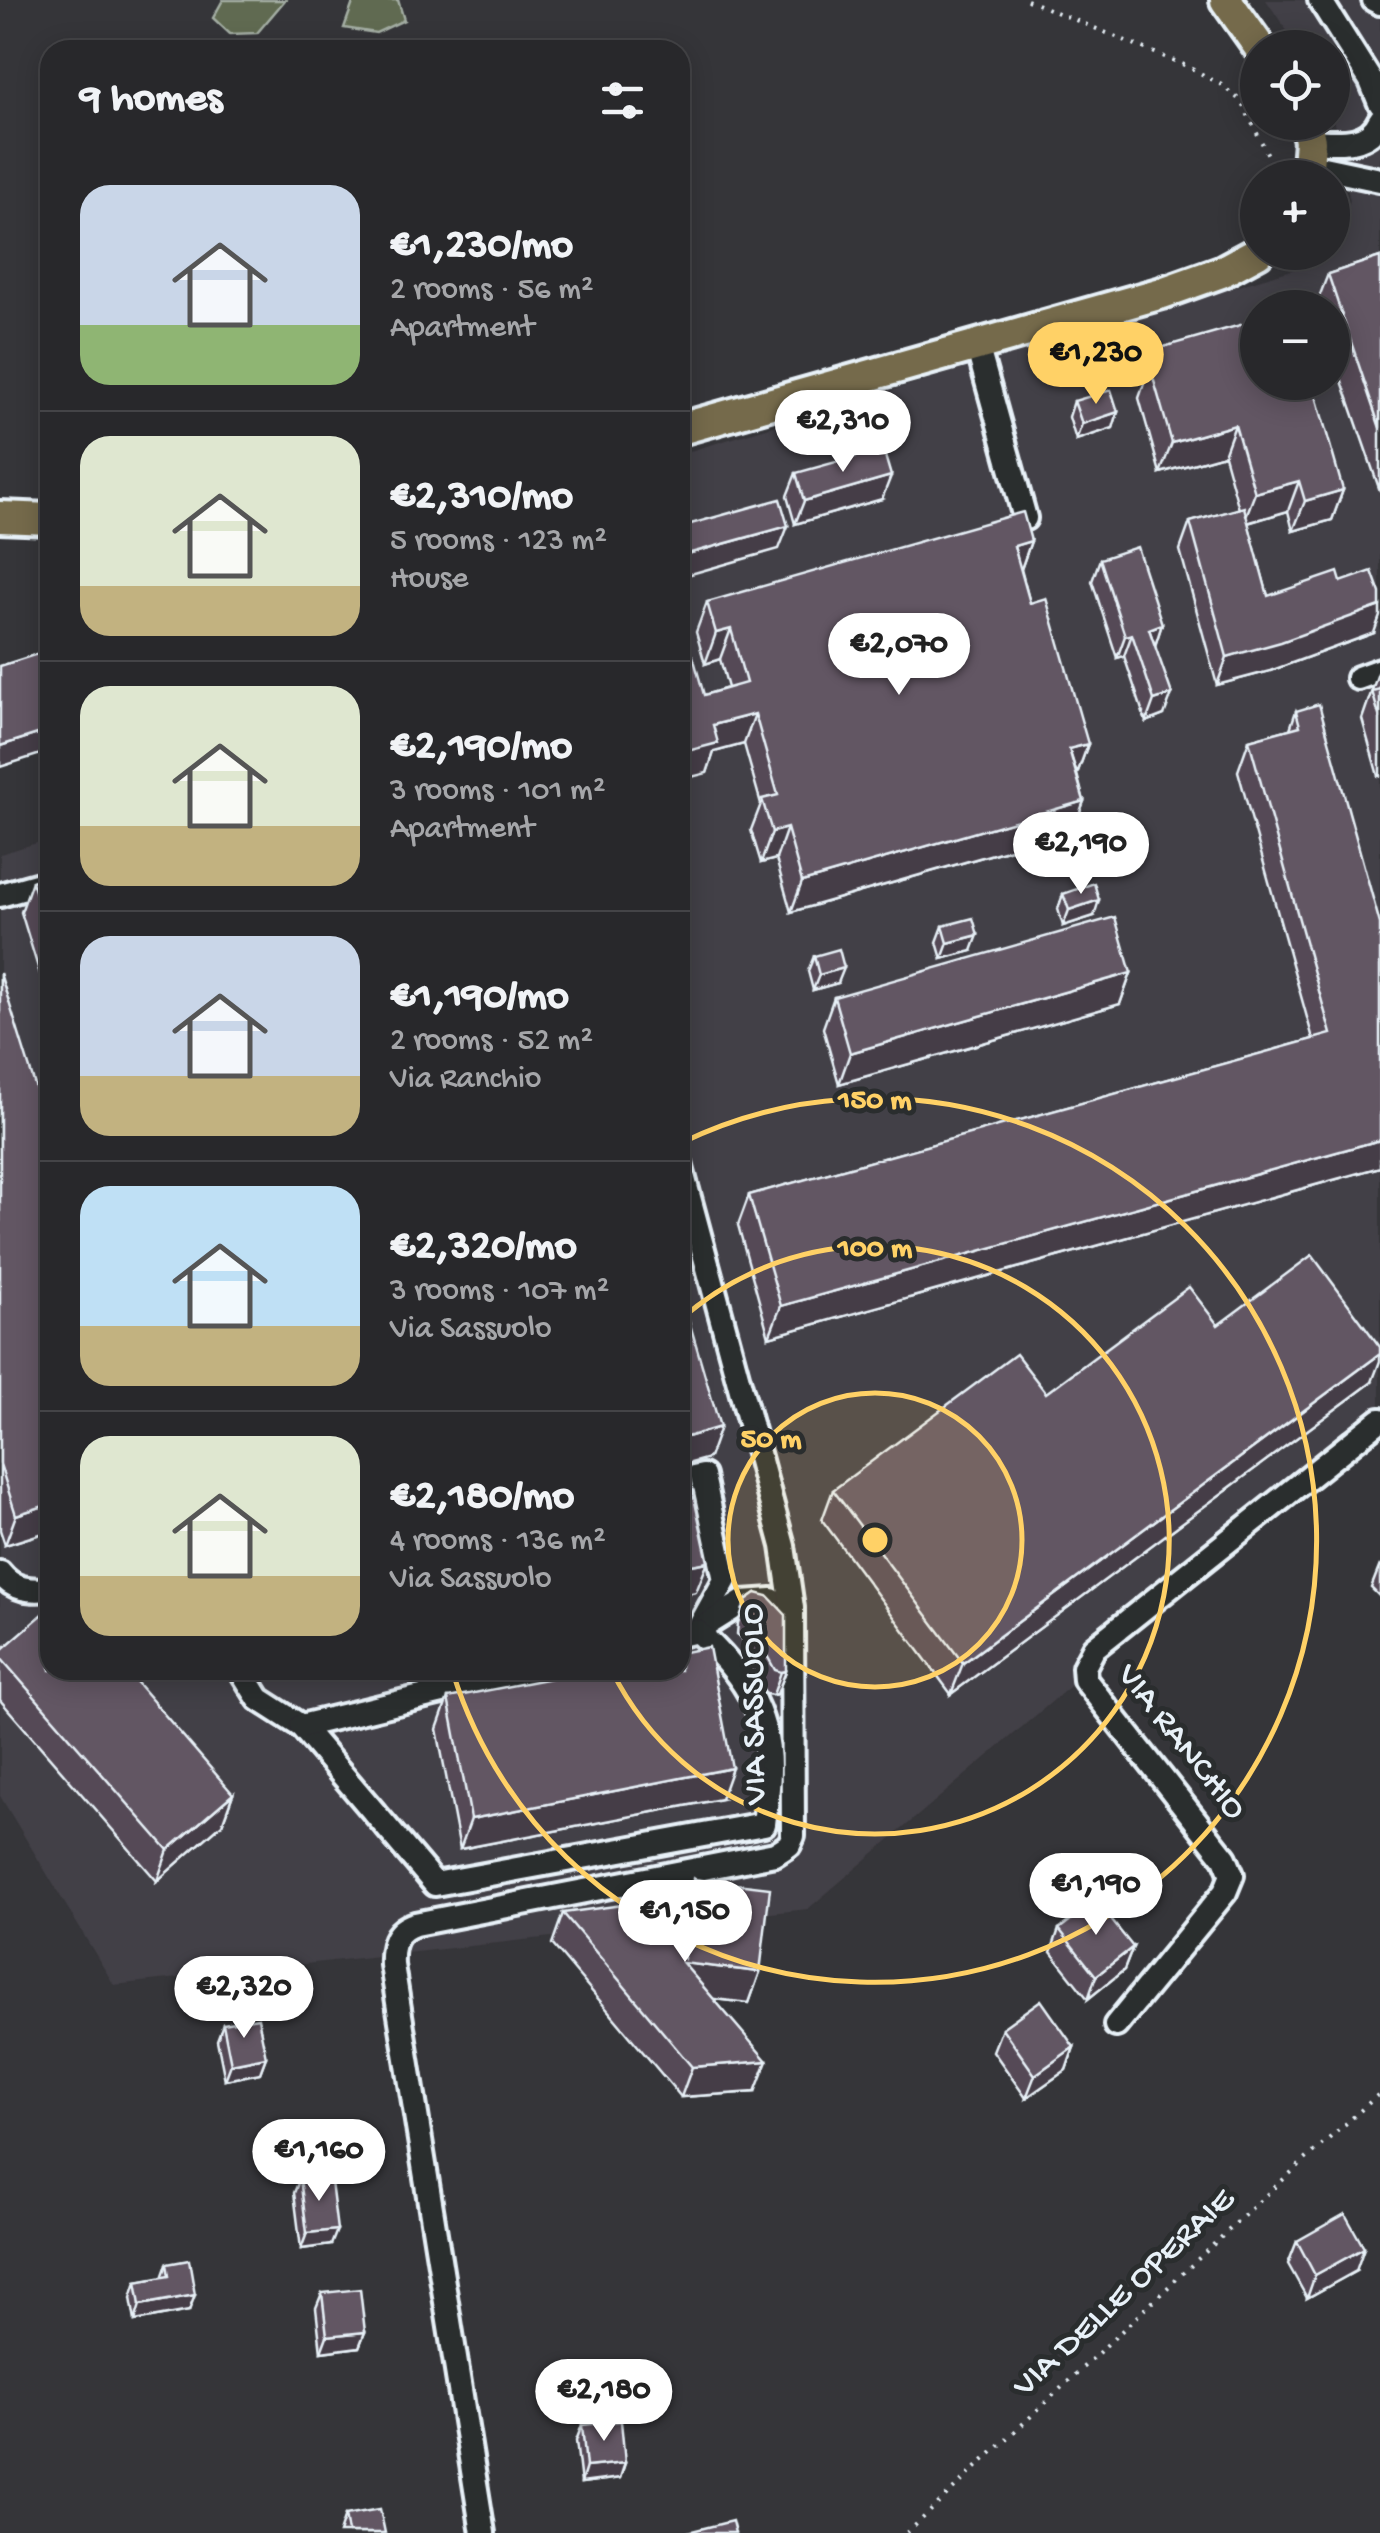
<!DOCTYPE html>
<html lang="en">
<head>
<meta charset="utf-8">
<style>
	body { margin:0; font-family:"Gochi Hand",sans-serif; background:#303033; color:#f1f3f6; height:100vh; display:flex; flex-direction:column; font-size:38px; white-space:nowrap }
	* { box-sizing:border-box; margin:0 }
	p { font-size:32px; color:#a5a6a9 }
	.icon { flex:none; width:55px; height:55px; fill:none; stroke:currentColor; stroke-width:2; stroke-linecap:round; stroke-linejoin:round }
	.map { position:relative; flex:1; overflow:hidden }
	.panel { position:absolute; left:40px; top:40px; width:650px; height:1640px; display:flex; flex-direction:column; background:#28282b; border-radius:30px; box-shadow:0 5px 25px #0003,0 0 0 2px #444447 }
	.panel>* { flex:none }
	.buttons { position:absolute; left:1240px; top:30px; display:grid; gap:20px }
	.buttons a { display:grid; place-items:center; width:110px; height:110px; border-radius:50%; background:#28282b; box-shadow:0 5px 25px #0003,0 0 0 2px #444447; font-size:50px }
	.price { position:absolute; translate:-50% -85px; padding:0 22px; border-radius:35px; background:#fff; color:#222; font-size:32px; line-height:65px; filter:drop-shadow(0 2px 5px #0008) }
	.price::after { content:''; position:absolute; left:50%; top:60px; width:30px; height:22px; margin-left:-15px; background:inherit; clip-path:polygon(0 0,100% 0,50% 100%) }
	.price.on { background:#ffd166; color:#111 }
	ul { padding:0; list-style:none }
	li { display:flex; align-items:center; gap:30px; height:250px; padding:0 40px }
	li+li { border-top:2px solid #444447 }
	li span { display:grid; place-items:center; flex:none; width:280px; height:200px; border-radius:30px; color:#555 }
	li>.icon { margin-inline-start:auto }
	span .icon { width:120px; height:120px; fill:#fffc; stroke-width:1 }
	li b { font-size:42px }
	h2 { display:flex; justify-content:space-between; align-items:center; height:120px; padding:0 40px; font-size:42px }
	.map>svg:first-child { display:block }
</style>
</head>
<body>
<div class="map">
<svg width="1380" height="2533" viewBox="0 0 1380 2533">
	<rect width="100%" height="100%" fill="#353539"/>
	<filter id="ink" filterUnits="userSpaceOnUse"><feTurbulence type="fractalNoise" baseFrequency=".01" numOctaves="2"/><feDisplacementMap in="SourceGraphic" scale="20" xChannelSelector="R" yChannelSelector="G"/><feConvolveMatrix kernelMatrix="1 2 1 2 8 2 1 2 1" color-interpolation-filters="sRGB"/></filter>
	<g filter="url(#ink)">
		<!-- built -->
		<path fill="#423f46" fill-rule="evenodd" d="M1266,0H1380V1423L808,1909L114,1985L0,1796V854L50,839V1670H680V454L1318,262L1323,253L1332,252L1333,234L1350,201L1333,118L1332,48L1298,47ZM1258,308H1332V382H1258Z"/>
		<!-- green -->
		<g fill="#616b51" stroke="#a4aea4" stroke-width="2.5">
			<path d="M223,0H285L257,33L230,34L213,18Z"/>
			<path d="M354,0H398L404,20L376,33L344,28Z"/>
		</g>
		<g fill="none" stroke-linecap="round" stroke-linejoin="round">
			<defs>
				<g id="minor">
					<path d="M1320,0L1371,81L1380,103"/>
					<path d="M1374,0L1380,3"/>
					<path d="M1310,141C1335,142 1368,148 1380,120"/>
					<path d="M1309,165L1380,180"/>
					<path d="M977,345L1025,518"/>
					<path d="M1358,678L1380,670"/>
					<path d="M0,895L50,881"/>
					<path d="M680,1481L703,1476L725,1580L697,1631"/>
					<path d="M0,1573C13,1590 30,1591 50,1589"/>
					<path d="M680,1635L697,1631L743,1602L772,1600"/>
					<path d="M241,1670L259,1699L301,1726L435,1884L764,1824C766,1806 769,1787 769,1768C769,1710 739,1669 697,1631"/>
					<path d="M301,1726L534,1670"/>
					<path d="M1116,2025L1225,1892L1232,1875L1225,1858L1085,1680L1084,1667L1094,1648L1380,1420"/>
					<path d="M483,2533L392,1965C391,1945 395,1930 415,1924L775,1854L789,1845L793,1836L792,1608L783,1546L680,1164"/>
				</g>
				<g id="major">
					<path d="M1226,0L1260,48"/>
					<path d="M1306,122L1310,141L1307,178"/>
					<path d="M680,429L1162,293L1221,272L1258,252"/>
					<path d="M0,517L50,519"/>
				</g>
			</defs>
			<!-- minor casing -->
			<use href="#minor" stroke="#e8f1f8" stroke-width="30"/>
			<!-- major casing -->
			<use href="#major" stroke="#e8f1f8" stroke-width="38"/>
			<!-- path -->
			<g stroke="#e8f1f8" stroke-width="4" stroke-dasharray="2.5 8" stroke-linecap="butt">
				<path d="M1027,0L1189,67L1220,84L1241,101L1270,159L1276,178"/>
				<path d="M907,2533L1266,2195L1380,2093"/>
			</g>
			<!-- minor -->
			<use href="#minor" stroke="#2a2d2e" stroke-width="22"/>
			<!-- major -->
			<use href="#major" stroke="#746b4b" stroke-width="30"/>
		</g>
		<!-- wall -->
		<g fill="#544a56" stroke="#e8f1f8" stroke-width="2.5">
			<path d="M1380,257V491L1332,352V308H1317L1316,305L1328,274Z"/>
			<path d="M1156,349L1343,490L1332,520L1293,531L1288,511L1248,523L1268,596L1341,582L1374,633L1270,671L1217,685L1180,550L1190,522L1239,509L1224,455L1160,473L1139,398Z"/>
			<path d="M1074,401L1118,412L1113,428L1076,440L1069,417Z"/>
			<path d="M796,473L882,499L795,524L787,496Z"/>
			<path d="M1031,541L1021,569L1030,603L1088,744L1077,774L1084,801L1073,831L791,912L776,859L761,863L751,830L761,804L744,744L714,752L707,773L704,695L728,688L720,659L705,664L696,632L707,602Z"/>
			<path d="M1100,559L1162,624L1155,645L1164,715L1146,722L1124,656L1117,658L1092,581Z"/>
			<path d="M1378,673H1380V776H1378L1362,719Z"/>
			<path d="M1296,711L1380,924V1167L769,1337L738,1225L749,1195L1313,1039L1238,771L1249,740L1290,729Z"/>
			<path d="M50,876V1007L21,912L32,881Z"/>
			<path d="M1063,894L1094,916L1063,926L1058,909Z"/>
			<path d="M943,926L972,951L942,959L937,942Z"/>
			<path d="M814,956L838,983L813,990L808,971Z"/>
			<path d="M0,973L50,1531L5,1545L0,1530Z"/>
			<path d="M1131,973L1120,1004L839,1084L823,1028L834,997Z"/>
			<path d="M1218,1325L1372,1382L951,1694L822,1520L833,1490L1046,1393Z"/>
			<path d="M1380,1565V1597L1371,1588Z"/>
			<path d="M756,1593L786,1671L777,1694L773,1695L766,1694L756,1676L757,1656L737,1634L738,1623L746,1600Z"/>
			<path d="M0,1651L233,1794L222,1824L157,1881L0,1700Z"/>
			<path d="M448,1698L721,1799L460,1849L437,1729Z"/>
			<path d="M694,1879L760,1972L749,2003L714,1999L755,2092L681,2097L552,1944L563,1913L677,1951L683,1909Z"/>
			<path d="M1059,1929L1133,1947L1124,1970L1088,1999L1051,1952Z"/>
			<path d="M223,2024L266,2057L260,2073L225,2080L217,2040Z"/>
			<path d="M1002,2028L1074,2047L1066,2070L1026,2098L993,2051Z"/>
			<path d="M300,2178L331,2245L301,2249L294,2193Z"/>
			<path d="M1297,2241L1356,2271L1307,2298L1288,2264Z"/>
			<path d="M167,2264L189,2311L135,2321L131,2298L136,2282L162,2278Z"/>
			<path d="M322,2293L365,2332L359,2347L321,2352L316,2308Z"/>
			<path d="M582,2425L625,2463L620,2478L581,2483L576,2441Z"/>
			<path d="M345,2515L385,2533H339Z"/>
		</g>
		<!-- shaded-wall -->
		<g fill="#453c46" stroke="#e8f1f8" stroke-width="2.5">
			<path d="M1118,412L1113,428L1076,440L1082,424Z"/>
			<path d="M1235,425L1224,455L1160,473L1172,443Z"/>
			<path d="M891,476L882,499L795,524L804,501Z"/>
			<path d="M1299,481L1288,511L1243,524L1255,493Z"/>
			<path d="M1343,490L1332,520L1293,531L1305,501Z"/>
			<path d="M788,526L779,549L680,577V556Z"/>
			<path d="M1031,541L1020,572L1014,546Z"/>
			<path d="M1380,606V616L1374,633L1270,671L1217,685L1227,657Z"/>
			<path d="M1162,624L1155,646L1149,629Z"/>
			<path d="M731,629L720,659L705,664L716,633Z"/>
			<path d="M1132,634L1124,656L1117,658L1125,636Z"/>
			<path d="M1172,694L1164,715L1146,722L1154,700Z"/>
			<path d="M755,714L744,744L714,752L707,773L680,780V753L713,725Z"/>
			<path d="M50,730V751L0,767V746Z"/>
			<path d="M1088,744L1077,774L1069,749Z"/>
			<path d="M1084,801L1073,831L791,912L802,882Z"/>
			<path d="M787,828L776,859L761,863L772,832Z"/>
			<path d="M1099,900L1094,916L1063,926L1069,910Z"/>
			<path d="M978,935L972,951L942,959L948,943Z"/>
			<path d="M844,968L838,983L813,990L819,975Z"/>
			<path d="M1131,973L1120,1004L839,1084L850,1053Z"/>
			<path d="M1380,1140V1167L769,1337L781,1306Z"/>
			<path d="M1380,1354V1361L1372,1382L951,1694L963,1663Z"/>
			<path d="M720,1427L709,1458L680,1466V1439Z"/>
			<path d="M50,1504V1531L5,1545L16,1515Z"/>
			<path d="M708,1562L696,1592L680,1596V1567Z"/>
			<path d="M786,1671L777,1694L773,1695L781,1672Z"/>
			<path d="M732,1768L721,1799L460,1849L471,1819Z"/>
			<path d="M233,1794L222,1824L157,1881L168,1850Z"/>
			<path d="M1133,1947L1124,1970L1088,1999L1096,1976Z"/>
			<path d="M683,1963L760,1972L749,2003L672,1994Z"/>
			<path d="M1074,2047L1066,2070L1026,2098L1035,2075Z"/>
			<path d="M266,2057L260,2073L225,2080L231,2064Z"/>
			<path d="M767,2061L755,2092L681,2097L692,2067Z"/>
			<path d="M337,2230L331,2245L301,2249L307,2233Z"/>
			<path d="M1364,2248L1356,2271L1307,2298L1315,2275Z"/>
			<path d="M195,2295L189,2311L135,2321L140,2305Z"/>
			<path d="M365,2332L359,2347L321,2352L327,2336Z"/>
			<path d="M625,2463L620,2478L581,2483L586,2467Z"/>
		</g>
		<!-- building -->
		<g fill="#625664" stroke="#e8f1f8" stroke-width="2.5">
			<path d="M1380,257V428L1328,274Z"/>
			<path d="M1258,320V382H1312L1343,490L1305,501L1299,481L1255,493L1235,425L1172,443L1150,367L1161,364L1156,349Z"/>
			<path d="M1111,390L1118,412L1082,424L1074,401Z"/>
			<path d="M883,449L891,476L804,501L796,473Z"/>
			<path d="M780,499L788,526L680,556V527Z"/>
			<path d="M1244,507L1268,596L1338,572L1341,582L1372,571L1380,593V606L1281,642L1227,657L1190,522Z"/>
			<path d="M1023,512L1031,541L1014,546L1030,603L1046,598L1088,744L1069,749L1084,801L802,882L787,828L772,832L762,799L778,795L755,714L713,725L718,743L680,753V660L693,656L704,695L746,683L731,629L716,633L707,602Z"/>
			<path d="M1137,547L1162,624L1149,629L1172,694L1154,700L1132,634L1125,636L1100,559Z"/>
			<path d="M50,650V730L0,746V666Z"/>
			<path d="M1380,689V719L1372,691Z"/>
			<path d="M1319,704L1380,924V1140L781,1306L749,1195L1331,1034L1249,740L1300,726L1296,711Z"/>
			<path d="M50,876V939L32,881Z"/>
			<path d="M1094,883L1099,900L1069,910L1063,894Z"/>
			<path d="M1115,917L1131,973L850,1053L834,997Z"/>
			<path d="M973,918L978,935L948,943L943,926Z"/>
			<path d="M839,949L844,968L819,975L814,956Z"/>
			<path d="M0,973L50,1134V1504L16,1515L0,1464Z"/>
			<path d="M1312,1255L1380,1347V1354L963,1663L833,1490L1016,1354L1046,1393L1189,1287L1218,1325Z"/>
			<path d="M680,1290L720,1427L680,1439Z"/>
			<path d="M689,1474L708,1562L680,1567V1476Z"/>
			<path d="M756,1593L768,1596L786,1615V1671L781,1672L775,1670L765,1652L766,1633L746,1611V1600Z"/>
			<path d="M50,1608V1670H126L233,1794L168,1850L0,1657V1651Z"/>
			<path d="M709,1647L732,1768L471,1819L448,1698L593,1670H680V1653Z"/>
			<path d="M694,1879L770,1888L760,1972L683,1963L767,2061L692,2067L563,1913L637,1903L684,1958Z"/>
			<path d="M1096,1901L1133,1947L1096,1976L1059,1929Z"/>
			<path d="M1041,2000L1074,2047L1035,2075L1002,2028Z"/>
			<path d="M258,2018L266,2057L231,2064L223,2024Z"/>
			<path d="M330,2174L337,2230L307,2233L300,2178Z"/>
			<path d="M1345,2214L1364,2248L1315,2275L1297,2241Z"/>
			<path d="M189,2260L195,2295L140,2305L136,2282L169,2276L167,2264Z"/>
			<path d="M360,2289L365,2332L327,2336L322,2293Z"/>
			<path d="M621,2421L625,2463L586,2467L582,2425Z"/>
			<path d="M380,2509L385,2533H348L345,2515Z"/>
			<path d="M732,2521L735,2533H684Z"/>
		</g>
	</g>
	<!-- distance rings -->
	<circle cx="875" cy="1540" r="147" fill="#ffd166" fill-opacity=".12"/>
	<g fill="none" stroke="#ffd166" stroke-width="5">
		<circle cx="875" cy="1540" r="147"/>
		<path d="M680 1320A294 294 0 1 1 612 1671"/>
		<path d="M681 1143A442 442 0 1 1 453 1673"/>
	</g>
	<g text-anchor="middle" dominant-baseline="central" stroke-width="10" stroke-linejoin="round" paint-order="stroke">
		<!-- street labels -->
		<g font-size="35" fill="#e8f1f8" stroke="#2a2d2e">
			<text transform="translate(756 1704) rotate(-91)">VIA SASSUOLO</text>
			<text transform="translate(1180 1743) rotate(52)">VIA RANCHIO</text>
			<text transform="translate(1125 2294) rotate(-43)">VIA DELLE OPERAIE</text>
		</g>
	</g>
	<circle cx="875" cy="1540" r="15" fill="#ffd166" stroke="#2a2d2e" stroke-width="5"/>
	<g font-size="30" text-anchor="middle" font-weight="bold" fill="#ffd166" stroke="#2a2d2e" stroke-width="10" stroke-linejoin="round" paint-order="stroke">
		<text x="875" y="1108">150 m</text>
		<text x="875" y="1256">100 m</text>
		<text x="771" y="1447">50 m</text>
	</g>
</svg>
<div class="buttons">
<a><svg class="icon" aria-label="locate" viewBox="0 0 24 24"><circle cx="12" cy="12" r="6"/><path d="M12 2v4M12 18v4M2 12h4M18 12h4"/></svg></a>
<a>+</a>
<a>−</a>
</div>
<b class="price on" style="left:1096px;top:407px">€1,230</b>
<b class="price" style="left:843px;top:475px">€2,310</b>
<b class="price" style="left:899px;top:698px">€2,070</b>
<b class="price" style="left:1081px;top:897px">€2,190</b>
<b class="price" style="left:1096px;top:1938px">€1,190</b>
<b class="price" style="left:685px;top:1965px">€1,150</b>
<b class="price" style="left:244px;top:2041px">€2,320</b>
<b class="price" style="left:319px;top:2204px">€1,160</b>
<b class="price" style="left:604px;top:2444px">€2,180</b>
<section class="panel">
<h2>9 homes<svg class="icon" aria-label="filters" viewBox="0 0 24 24"><path d="M4 7h16M4 17h16"/><circle cx="9" cy="7" r="2"/><circle cx="15" cy="17" r="2"/></svg></h2>
<ul>
<li><span style="background:linear-gradient(#c9d6e8 70%,#8fb573 0)"><svg class="icon" aria-label="home" viewBox="0 0 24 24"><path d="M3 11l9-7 9 7M6 9v11h12V9"/></svg></span><div><b>€1,230/mo</b><p>2 rooms · 56 m²</p><p>Apartment</p></div></li>
<li><span style="background:linear-gradient(#dfe7d0 75%,#c2b280 0)"><svg class="icon" aria-label="home" viewBox="0 0 24 24"><path d="M3 11l9-7 9 7M6 9v11h12V9"/></svg></span><div><b>€2,310/mo</b><p>5 rooms · 123 m²</p><p>House</p></div></li>
<li><span style="background:linear-gradient(#dfe7d0 70%,#c2b280 0)"><svg class="icon" aria-label="home" viewBox="0 0 24 24"><path d="M3 11l9-7 9 7M6 9v11h12V9"/></svg></span><div><b>€2,190/mo</b><p>3 rooms · 101 m²</p><p>Apartment</p></div></li>
<li><span style="background:linear-gradient(#c9d6e8 70%,#c2b280 0)"><svg class="icon" aria-label="home" viewBox="0 0 24 24"><path d="M3 11l9-7 9 7M6 9v11h12V9"/></svg></span><div><b>€1,190/mo</b><p>2 rooms · 52 m²</p><p>Via Ranchio</p></div></li>
<li><span style="background:linear-gradient(#bfe0f5 70%,#c2b280 0)"><svg class="icon" aria-label="home" viewBox="0 0 24 24"><path d="M3 11l9-7 9 7M6 9v11h12V9"/></svg></span><div><b>€2,320/mo</b><p>3 rooms · 107 m²</p><p>Via Sassuolo</p></div></li>
<li><span style="background:linear-gradient(#dfe7d0 70%,#c2b280 0)"><svg class="icon" aria-label="home" viewBox="0 0 24 24"><path d="M3 11l9-7 9 7M6 9v11h12V9"/></svg></span><div><b>€2,180/mo</b><p>4 rooms · 136 m²</p><p>Via Sassuolo</p></div></li>
</ul>
</section>
</div>
</body>
</html>
